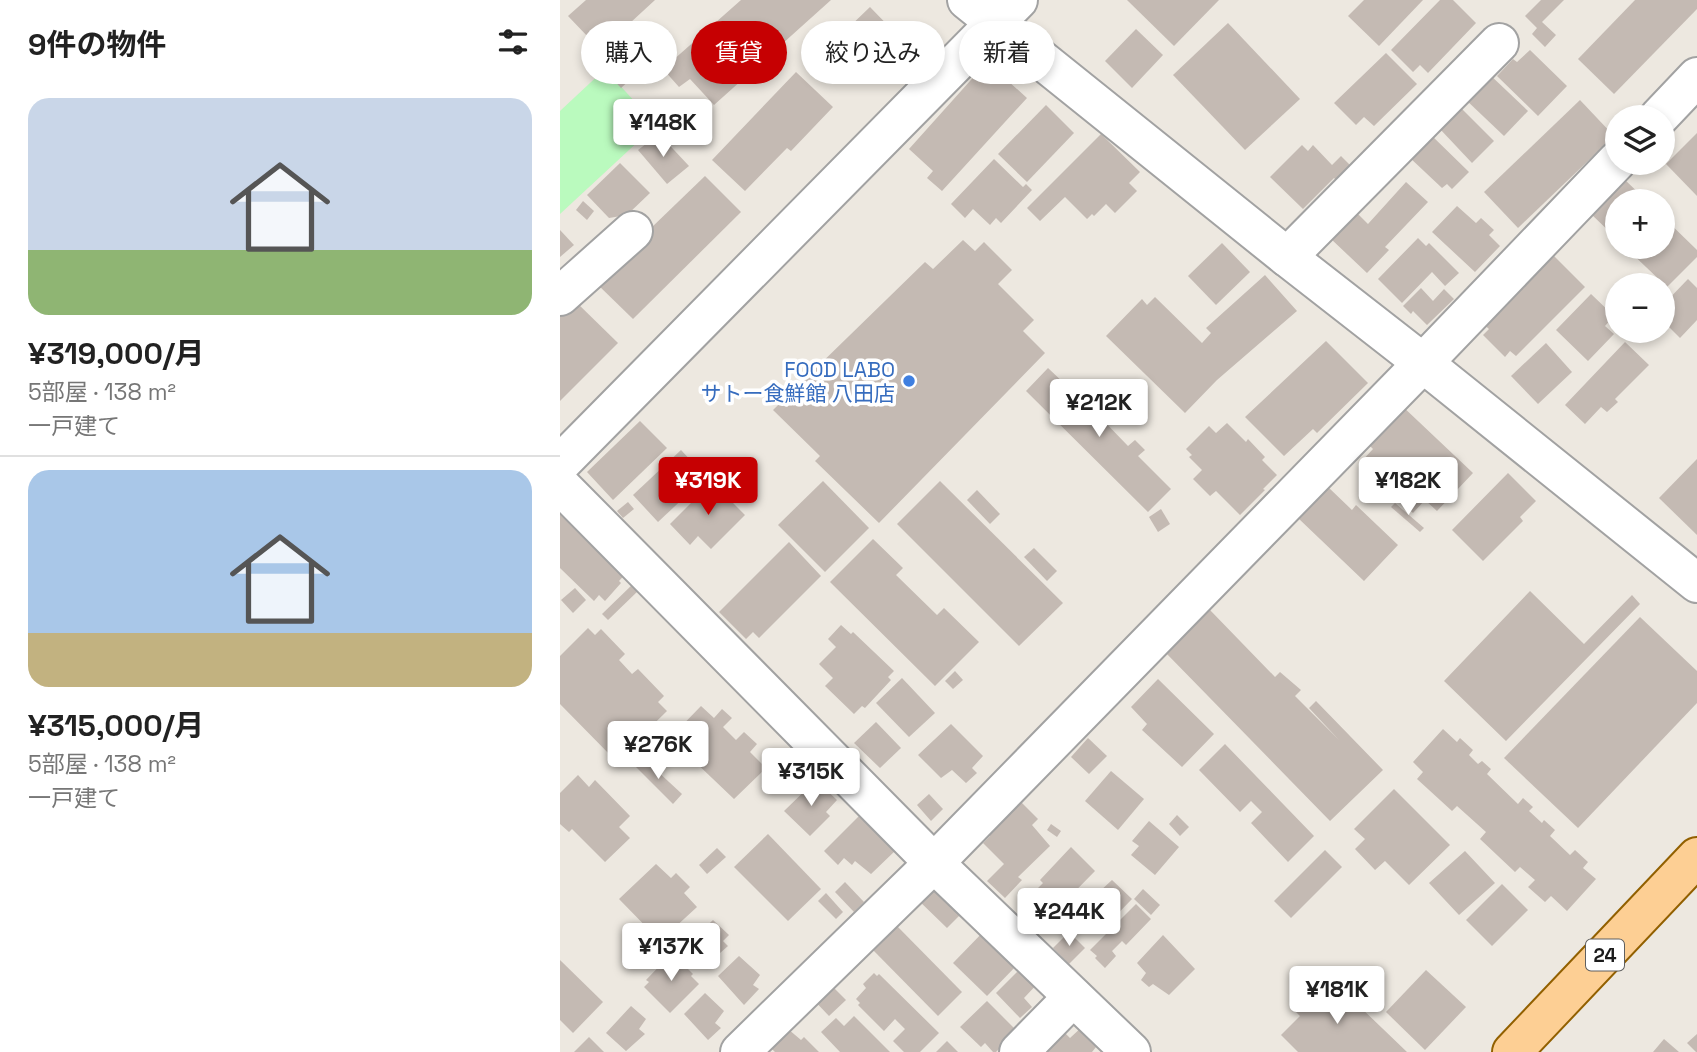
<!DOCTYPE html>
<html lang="ja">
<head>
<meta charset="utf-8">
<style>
	body { margin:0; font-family:"Space Grotesk","Noto Sans JP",sans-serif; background:#f6f6f6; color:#222; height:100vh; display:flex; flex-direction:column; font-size:26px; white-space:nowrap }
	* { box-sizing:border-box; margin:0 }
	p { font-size:23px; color:#767676 }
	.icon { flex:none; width:38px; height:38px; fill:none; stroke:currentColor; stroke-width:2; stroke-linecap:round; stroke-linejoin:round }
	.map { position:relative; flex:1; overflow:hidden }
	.drawer { display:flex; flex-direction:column; background:#fff; width:560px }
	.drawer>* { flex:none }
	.guide { position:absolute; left:21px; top:21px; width:665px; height:63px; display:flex; gap:14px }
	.buttons { position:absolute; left:1045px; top:105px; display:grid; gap:14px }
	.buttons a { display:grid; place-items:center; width:70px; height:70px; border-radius:50%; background:#fff; box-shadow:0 4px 10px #0003; font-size:35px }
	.price { position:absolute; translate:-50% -60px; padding:0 16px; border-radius:7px; background:#fff; color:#222; font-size:23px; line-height:46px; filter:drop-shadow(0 2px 4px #0008) }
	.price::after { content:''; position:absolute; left:50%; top:42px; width:21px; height:16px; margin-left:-10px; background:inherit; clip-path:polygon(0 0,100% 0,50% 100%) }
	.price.selected { background:#c60002; color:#fff }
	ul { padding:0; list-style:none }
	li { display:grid; align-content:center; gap:14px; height:371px; padding:0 28px }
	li+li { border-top:2px solid #e0e0e0 }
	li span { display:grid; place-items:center; height:217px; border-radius:21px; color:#555 }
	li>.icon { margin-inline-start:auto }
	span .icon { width:126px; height:126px; fill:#fffc; stroke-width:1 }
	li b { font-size:30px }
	h2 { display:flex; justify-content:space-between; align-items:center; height:84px; padding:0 28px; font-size:30px }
	.pill { padding:0 24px; border-radius:32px; background:#fff; box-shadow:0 4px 10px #0003; font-size:24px; line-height:63px }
	.pill.selected { background:#c60002; color:#fff }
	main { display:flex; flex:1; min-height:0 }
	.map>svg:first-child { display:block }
</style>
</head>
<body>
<main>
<section class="drawer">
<h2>9件の物件<svg class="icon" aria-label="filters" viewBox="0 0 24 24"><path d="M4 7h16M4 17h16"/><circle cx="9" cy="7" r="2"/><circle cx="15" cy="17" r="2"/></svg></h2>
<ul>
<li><span style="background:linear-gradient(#c9d6e8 70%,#8fb573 0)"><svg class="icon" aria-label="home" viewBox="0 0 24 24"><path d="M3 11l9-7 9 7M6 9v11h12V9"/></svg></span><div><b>¥319,000/月</b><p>5部屋 · 138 m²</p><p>一戸建て</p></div></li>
<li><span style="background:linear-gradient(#a9c7e8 75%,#c2b280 0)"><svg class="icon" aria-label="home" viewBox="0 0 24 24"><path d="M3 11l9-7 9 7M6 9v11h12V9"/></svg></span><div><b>¥315,000/月</b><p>5部屋 · 138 m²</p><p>一戸建て</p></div></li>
</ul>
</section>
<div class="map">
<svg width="1137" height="1052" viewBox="0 0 1137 1052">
	<rect width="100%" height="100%" fill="#ede8e0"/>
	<!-- park -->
	<path fill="#bafabe" d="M45,69L96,125L0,214V111Z"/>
	<!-- building -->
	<g fill="#c4bab3">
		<path d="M26,0H95L70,23L98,54L61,88L33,58L66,28L61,21L42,38L36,31L29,38L8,16Z"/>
		<path d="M181,0H271L154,105L130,79L119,87L103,69Z"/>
		<path d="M567,0H659L614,46Z"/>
		<path d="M804,0H863L819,46L788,16Z"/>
		<path d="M880,0H893L916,23L868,73L860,65L853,72L831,50Z"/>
		<path d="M981,0H1004L982,22L996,35L985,47L972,34L977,28L965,16Z"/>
		<path d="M1075,0H1137V9L1054,94L1018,59Z"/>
		<path d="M310,7L344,42L351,35L360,45L345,60L348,63L335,77L332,74L329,78L284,32Z"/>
		<path d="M668,23L740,99L685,150L613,75Z"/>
		<path d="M576,29L603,55L572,88L545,61Z"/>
		<path d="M970,50L1007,86L978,116L937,76L953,59L957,62Z"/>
		<path d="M826,53L857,84L814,126L804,117L796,125L774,103Z"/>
		<path d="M427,62L467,98L382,191L367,178L373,171L349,149Z"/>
		<path d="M236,72L273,107L231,151L227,148L185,191L152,160Z"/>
		<path d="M928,73L968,111L944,136L904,98Z"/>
		<path d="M1020,100L1054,136L958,228L924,192Z"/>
		<path d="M486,105L514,133L467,182L438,154Z"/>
		<path d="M901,108L934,141L912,163L880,129Z"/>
		<path d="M1137,133V196L1106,164Z"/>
		<path d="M99,134L129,166L107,184L78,150Z"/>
		<path d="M541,134L580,172L569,183L577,191L555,213L546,204L534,216L532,214L527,219L505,197L480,221L467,208Z"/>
		<path d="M870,134L909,172L892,189L887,184L882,188L848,156Z"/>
		<path d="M742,145L748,151L753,145L772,165L781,156L796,171L782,186L774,178L743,209L710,177Z"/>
		<path d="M434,159L463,187L466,184L472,190L441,223L436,218L430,225L413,209L405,218L391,204Z"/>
		<path d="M60,163L90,193L67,215L49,218L27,195Z"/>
		<path d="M145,176L181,212L73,319L35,282Z"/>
		<path d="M1064,179L1087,201H1057V239L1030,213Z"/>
		<path d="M846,182L868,202L825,247L829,250L807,273L770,238L795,211L808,224Z"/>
		<path d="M23,201L34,211L27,220L16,210Z"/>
		<path d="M897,206L916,223L921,218L934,230L929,235L940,246L915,272L872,232Z"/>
		<path d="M1102,216L1137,250V257L1107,287L1065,247H1102Z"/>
		<path d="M0,230L14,245L0,257Z"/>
		<path d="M858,238L866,246L869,243L899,273L885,286L872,272L842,303L818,279Z"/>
		<path d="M403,240L415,251L424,242L452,270L438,284L474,320L463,331L485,353L319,523L255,461L260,456L213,410L365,262L373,269Z"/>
		<path d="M662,243L690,272L656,305L628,276Z"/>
		<path d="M991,253L1025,287L956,356L950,351L945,357L923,335L929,329L922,323Z"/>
		<path d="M705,275L737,311L657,380L625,413L546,336L582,299L587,305L595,297L642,343L651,333L646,328Z"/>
		<path d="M1128,279L1137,288V320L1120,338L1102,320V306Z"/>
		<path d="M861,288L873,301L884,289L894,299L867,325L853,311L851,314L843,306Z"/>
		<path d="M1031,294L1054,316L1045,326L1054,334L1028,361L996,330Z"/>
		<path d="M14,300L58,343L0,401V315Z"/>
		<path d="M766,341L808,383L757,433L753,429L724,456L685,417Z"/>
		<path d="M1065,342L1089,365L1055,399L1058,402L1047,412L1041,407L1025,424L1005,405Z"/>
		<path d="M986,343L1012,372L978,404L951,376Z"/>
		<path d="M488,368L525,403L531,397L542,409L537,414L568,446L575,440L585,450L578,456L611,489L588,512L466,391Z"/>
		<path d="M840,404L913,473L877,511L865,500L853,513L800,463L813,449L805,441Z"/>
		<path d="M80,421L107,448L53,500L27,472Z"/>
		<path d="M667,423L686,442L688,439L705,457L702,460L717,475L703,489L705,490L680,515L656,491L650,496L633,479L642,470L629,457L632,455L626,449L649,426L656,433Z"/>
		<path d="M121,450L146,477L98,522L73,495Z"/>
		<path d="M1137,459V535L1099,498Z"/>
		<path d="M948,473L976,501L960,517L963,521L923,561L892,530Z"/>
		<path d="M263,481L309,528L265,572L218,525Z"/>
		<path d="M380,481L503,603L459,646L337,524Z"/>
		<path d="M152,482L185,515L151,549L138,536L130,545L110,524Z"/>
		<path d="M768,487L792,510L796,505L838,545L804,581L738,518Z"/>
		<path d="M417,490L440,514L430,524L407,500Z"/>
		<path d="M68,502L74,509L63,518L57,511Z"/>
		<path d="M835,503L864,528L860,532L831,507Z"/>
		<path d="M0,508L71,568L59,581L61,583L45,601L39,595L34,601L0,568Z"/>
		<path d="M601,509L610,524L598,532L589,517Z"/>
		<path d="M313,539L343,568L336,575L377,615L384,608L419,642L375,686L270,582Z"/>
		<path d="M229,542L261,576L199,638L193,632L186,639L159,612Z"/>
		<path d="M474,548L497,571L487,581L464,557Z"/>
		<path d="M73,584L79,590L48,620L42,614Z"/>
		<path d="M15,588L26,600L13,613L1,600Z"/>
		<path d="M970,591L1024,644L1072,595L1080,604L946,741L884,681Z"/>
		<path d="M649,609L715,677L720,672L741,690L735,696L779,740L749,708L756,701L823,770L770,821L605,652Z"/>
		<path d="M1080,617L1137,671V703L1018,828L944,758Z"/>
		<path d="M281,625L291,634L293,632L334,671L328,677L331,680L305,708L302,706L294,714L265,686L273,678L259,664L276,647L268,639Z"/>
		<path d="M28,628L35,635L41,629L65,654L59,660L72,674L78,669L104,696L98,702L107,711L56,761L0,704V656Z"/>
		<path d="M395,671L403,680L393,689L385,681Z"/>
		<path d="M342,678L375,713L349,737L316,703Z"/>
		<path d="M598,679L654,734L622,767L582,730L587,724L571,707Z"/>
		<path d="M141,706L154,718L162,709L172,718L163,727L176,740L184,732L197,744L190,752L206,768L174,799L110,738Z"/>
		<path d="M316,722L341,748L320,768L294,743Z"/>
		<path d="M391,724L423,756L412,768L417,773L406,783L392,770L381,778L358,755Z"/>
		<path d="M883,729L897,742L900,738L913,750L909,755L918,764L922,761L931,769L927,774L958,804L963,798L973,807L969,811L982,823L984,820L995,830L990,836L1010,855L1015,850L1028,862L1023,868L1036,879L1007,911L991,896L985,902L968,887L975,880L960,867L955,872L920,839L926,832L897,806L892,811L857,779L863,772L853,762Z"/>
		<path d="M528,738L547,756L529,774L511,757Z"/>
		<path d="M665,744L754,836L728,862L691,823L702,812L691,801L680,812L639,770Z"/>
		<path d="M82,757L122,794L113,804L74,765Z"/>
		<path d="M551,771L584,799L558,830L525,801Z"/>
		<path d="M18,775L29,787L35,780L70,816L59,827L70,838L45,862L12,829L9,832L0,824V793Z"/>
		<path d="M256,780L277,800L266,812L270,816L250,836L224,811Z"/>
		<path d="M834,789L890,845L849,885L825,861L815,870L795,849L805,839L794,829Z"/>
		<path d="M369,794L383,809L371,821L357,805Z"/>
		<path d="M456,797L478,819L472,825L490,846L458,877L462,880L445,898L427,881L444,864L423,843L430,836L425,830Z"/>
		<path d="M301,814L336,850L311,874L295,861L292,865L284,858L278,865L264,851Z"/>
		<path d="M617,815L629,827L620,836L609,824Z"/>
		<path d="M589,821L619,847L595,875L571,855L579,846L572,841Z"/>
		<path d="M491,824L501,831L497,837L487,830Z"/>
		<path d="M208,834L261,889L228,921L174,867Z"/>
		<path d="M511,847L535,871L478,929L471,922L479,914L470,906L476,900L471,895L483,883L480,880Z"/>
		<path d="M157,848L166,857L147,874L139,865Z"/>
		<path d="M765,850L782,867L731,918L714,901Z"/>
		<path d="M905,851L935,883L899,915L869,883Z"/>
		<path d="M96,864L111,878L116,873L130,887L124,893L137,907L100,941L59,899Z"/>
		<path d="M552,880L572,899L540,932L530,922L514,935L504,925L538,890L539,892Z"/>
		<path d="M285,882L304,902L294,912L275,892Z"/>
		<path d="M942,884L968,910L932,946L906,920Z"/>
		<path d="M380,885L406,909L387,928L355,897L372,891Z"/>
		<path d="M583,889L600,905L591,915L574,899Z"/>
		<path d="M266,893L283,912L276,919L258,901Z"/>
		<path d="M576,904L591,919L566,945L562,941L552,951L556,956L545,968L535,958L537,956L530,950Z"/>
		<path d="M153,920L169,935L163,941L168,946L143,968L123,949Z"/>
		<path d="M336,925L402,992L378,1016L312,949Z"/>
		<path d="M428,927L462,960L427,996L393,963Z"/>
		<path d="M509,932L525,948L509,964L493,948Z"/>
		<path d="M603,935L635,969L609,995L593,984L589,987L581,980L586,973L577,963Z"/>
		<path d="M112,953L133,974L131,976L139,984L110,1013L84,987L89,982L86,980Z"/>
		<path d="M179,956L200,975L193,985L199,989L184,1005L158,976Z"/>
		<path d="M0,960L43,1002L13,1033L0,1020Z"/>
		<path d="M464,965L480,981L464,998L472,1007L460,1018L436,993Z"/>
		<path d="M866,970L906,1007L865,1050L826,1012Z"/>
		<path d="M314,973L317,976L319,974L379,1033L360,1052H344L333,1041L345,1029L335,1019L324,1031L298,1005L300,1003L296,999L306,988L303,984Z"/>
		<path d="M772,980L847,1052H738L721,1035L740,1016L734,1010L755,988L760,993Z"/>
		<path d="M267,981L286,1000L269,1016L250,996Z"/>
		<path d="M145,993L164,1011L155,1023L161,1028L148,1040L124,1014Z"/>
		<path d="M427,1001L457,1031L436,1052H433L425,1043L421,1047L400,1027Z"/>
		<path d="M71,1006L86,1019L79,1029L85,1034L66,1051L46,1033Z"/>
		<path d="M294,1016L330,1052H280L261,1032L276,1018L284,1026Z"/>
		<path d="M523,1026L540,1042L532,1052H488L505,1033L510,1038Z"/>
		<path d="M228,1029L241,1040L244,1037L259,1052H215L210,1047Z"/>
		<path d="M1137,1034V1052H1136L1127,1043Z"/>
		<path d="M29,1037L44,1052H14Z"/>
		<path d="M1104,1039L1119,1052H1093Z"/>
		<path d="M387,1041L398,1052H376Z"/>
	</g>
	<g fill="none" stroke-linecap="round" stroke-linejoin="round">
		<defs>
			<g id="minor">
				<path d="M407,0L727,257L863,363L1137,583"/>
				<path d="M1099,117L1137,77"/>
				<path d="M727,257L939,43"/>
				<path d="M0,296L73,231"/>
				<path d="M0,464L458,0"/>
				<path d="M0,485L374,863L571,1052"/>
				<path d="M180,1052L374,863L863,363L1057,161"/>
				<path d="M459,1052L513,997"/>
			</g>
			<path id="major" d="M952,1052L1137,857"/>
		</defs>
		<!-- minor casing -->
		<use href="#minor" stroke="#a2a2a2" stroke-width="42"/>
		<!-- major casing -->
		<use href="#major" stroke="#926000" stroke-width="42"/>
		<!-- minor -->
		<use href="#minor" stroke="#fff" stroke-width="38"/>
		<!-- major -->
		<use href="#major" stroke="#fdcf94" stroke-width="38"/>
	</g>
	<!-- markers -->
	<circle fill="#3f7fe0" stroke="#fff" stroke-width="2.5" cx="349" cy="381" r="7"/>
	<g text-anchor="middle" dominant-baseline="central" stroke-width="7" stroke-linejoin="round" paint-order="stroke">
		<!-- shield labels -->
		<rect fill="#fff" stroke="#5f5f5f" stroke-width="2" x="1026" y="939.5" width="38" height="31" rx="5"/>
		<g font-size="19" font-weight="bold" fill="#1b1b1b">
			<text x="1045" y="955">24</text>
		</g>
		<!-- shop labels -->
		<g font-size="21" fill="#366cbe" stroke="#fff" text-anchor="end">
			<text x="335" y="369">FOOD LABO<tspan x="335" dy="24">サトー食鮮館 八田店</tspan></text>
		</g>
	</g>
</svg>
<div class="buttons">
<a><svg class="icon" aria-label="layers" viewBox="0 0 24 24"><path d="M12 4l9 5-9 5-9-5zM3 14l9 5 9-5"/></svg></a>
<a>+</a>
<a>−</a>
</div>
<b class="price" style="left:103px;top:159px">¥148K</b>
<b class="price" style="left:539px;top:439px">¥212K</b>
<b class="price selected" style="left:148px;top:517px">¥319K</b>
<b class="price" style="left:848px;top:517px">¥182K</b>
<b class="price" style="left:98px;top:781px">¥276K</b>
<b class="price" style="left:251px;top:808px">¥315K</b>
<b class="price" style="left:509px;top:948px">¥244K</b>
<b class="price" style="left:111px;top:983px">¥137K</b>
<b class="price" style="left:777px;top:1026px">¥181K</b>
<div class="guide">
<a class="pill">購入</a>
<a class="pill selected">賃貸</a>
<a class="pill">絞り込み</a>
<a class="pill">新着</a>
</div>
</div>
</main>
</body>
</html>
